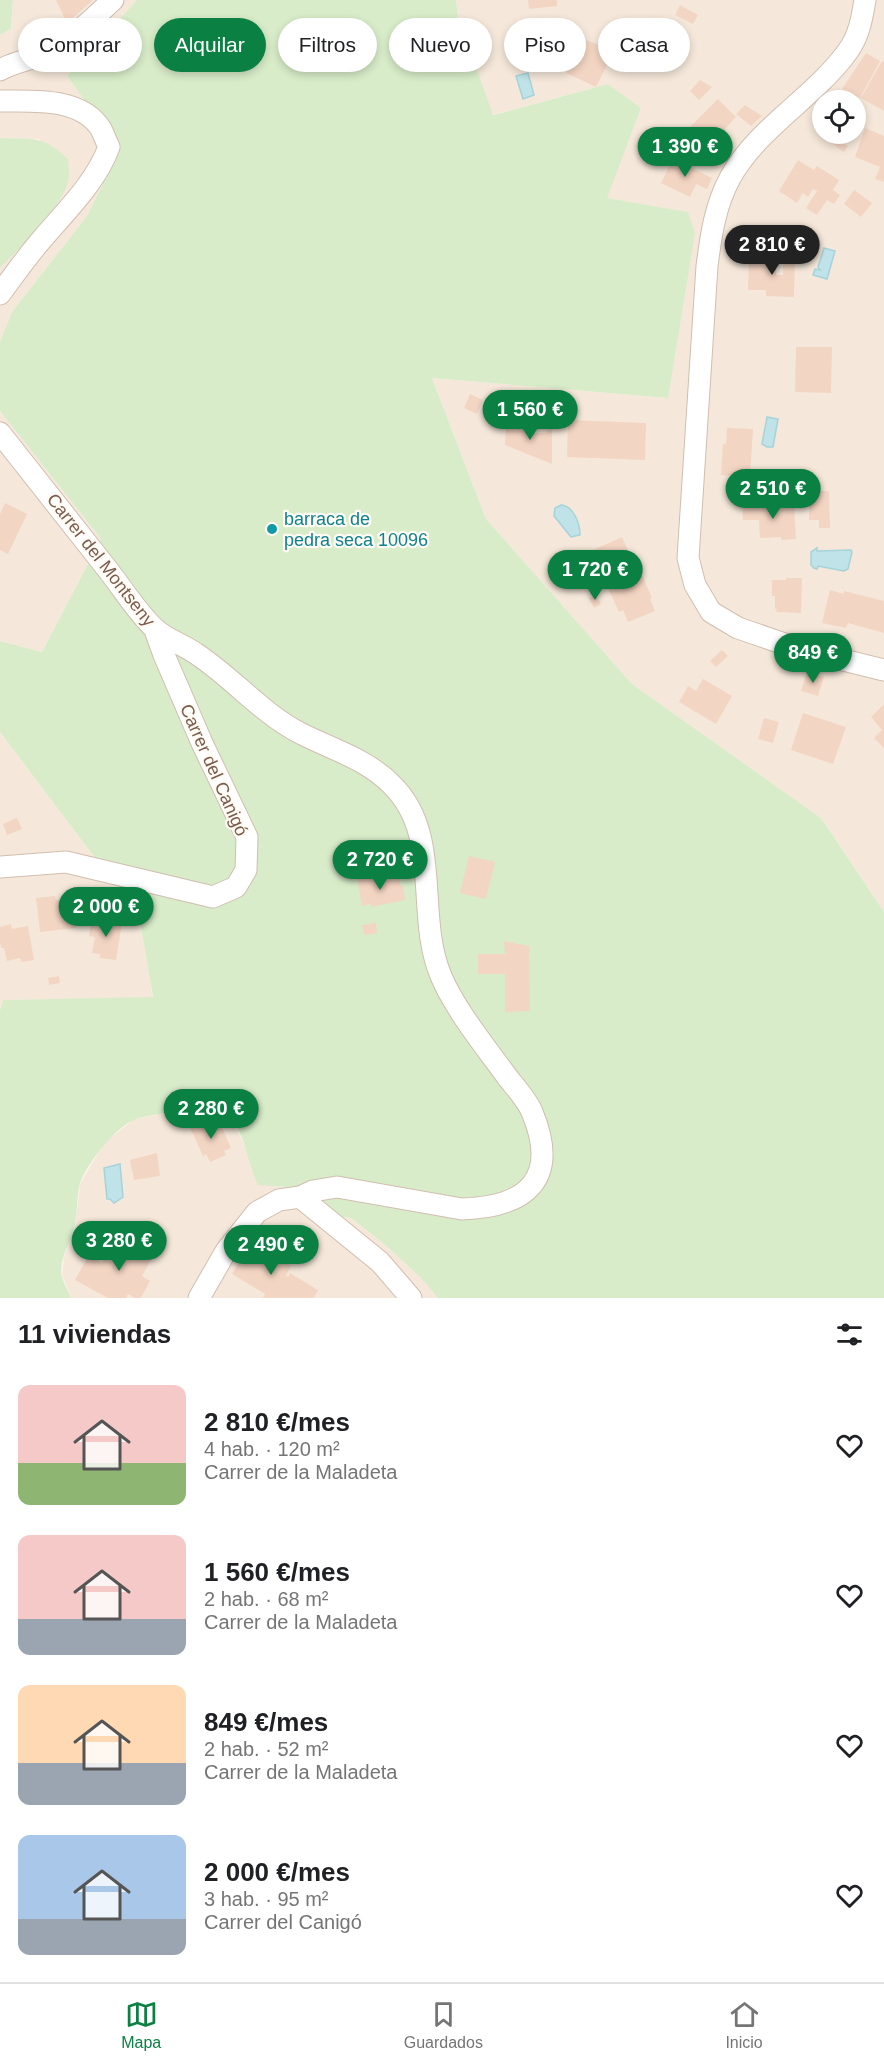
<!DOCTYPE html>
<html lang="es">
<head>
<meta charset="utf-8">
<style>
	body { margin:0; font-family:Helvetica,sans-serif; background:#f2f2f2; color:#202124; height:100vh; display:flex; flex-direction:column; font-size:22px; white-space:nowrap }
	* { box-sizing:border-box; margin:0 }
	p { font-size:20px; color:#757577 }
	.icon { flex:none; width:33px; height:33px; fill:none; stroke:currentColor; stroke-width:2; stroke-linecap:round; stroke-linejoin:round }
	.map { position:relative; height:1298px; overflow:hidden }
	.panel { display:flex; flex-direction:column; background:#fff; flex:1 }
	.panel>* { flex:none }
	.hud { position:absolute; left:18px; top:18px; width:849px; height:54px; display:flex; gap:12px }
	.controls { position:absolute; left:812px; top:90px; display:grid; gap:12px }
	.controls a { display:grid; place-items:center; width:54px; height:54px; border-radius:50%; background:#fff; box-shadow:0 3px 9px #0003; font-size:30px }
	.price { position:absolute; translate:-50% -51px; padding:0 14px; border-radius:21px; background:#0b8043; color:#fff; font-size:20px; line-height:39px; filter:drop-shadow(0 2px 3px #0008) }
	.price::after { content:''; position:absolute; left:50%; top:36px; width:18px; height:14px; margin-left:-9px; background:inherit; clip-path:polygon(0 0,100% 0,50% 100%) }
	.price.selected { background:#222; color:#fff }
	ul { padding:0; list-style:none }
	li { display:flex; align-items:center; gap:18px; height:150px; padding:0 18px }
	li span { display:grid; place-items:center; flex:none; width:168px; height:120px; border-radius:12px; color:#555 }
	li>.icon { margin-inline-start:auto }
	span .icon { width:72px; height:72px; fill:#fffc; stroke-width:1 }
	li b { font-size:26px }
	h2 { display:flex; justify-content:space-between; align-items:center; height:72px; padding:0 18px; font-size:26px }
	.pill { padding:0 21px; border-radius:27px; background:#fff; box-shadow:0 3px 9px #0003; font-size:21px; line-height:54px }
	.pill.selected { background:#0b8043; color:#fff }
	.tab-bar { display:flex; justify-content:space-around; align-items:center; height:84px; border-top:2px solid #e0e0e0; background:#fff; font-size:16px; color:#757577 }
	.tab-bar a { display:grid; justify-items:center; gap:3px }
	.tab-bar .selected { color:#0b8043 }
	.map>svg:first-child { display:block }
</style>
</head>
<body>
<div class="map">
<svg width="884" height="1298" viewBox="0 0 884 1298">
	<rect width="100%" height="100%" fill="#fdf6ec"/>
	<!-- residential -->
	<g fill="#f5e8da" fill-rule="evenodd">
		<path d="M13,0H137L67,76L120,148L87,216L12,312L0,342V268L31,237L61,196L39,139L0,138V35L11,29Z"/>
		<path d="M456,0H884V912L821,818L632,684L486,519L432,378L668,398L687,212L606,198L641,108L608,84L492,115L458,17ZM822,100H855V134H822Z"/>
		<path d="M0,411L101,539L42,652L0,641Z"/>
		<path d="M0,732L139,916L153,998L3,1000L0,1010Z"/>
		<path d="M208,1104L222,1110L233,1121L249,1155L252,1171L272,1186L301,1188L336,1216L351,1218L383,1243L420,1277L438,1298H71L62,1275L64,1257L75,1228L80,1184L98,1153L108,1140L134,1119L165,1113L187,1106Z"/>
	</g>
	<!-- green -->
	<g fill="#d8ecc9">
		<path d="M0,0H13L11,29L0,35Z"/>
		<path d="M137,0H456L458,17L493,115L608,84L641,108L607,198L688,212L695,233L668,398L432,378L486,519L632,684L821,818L884,912V1298H438L420,1277L383,1243L351,1218L336,1216L301,1188L258,1185C246,1160 246,1130 224,1112C209,1100 188,1105 172,1111C160,1115 147,1115 136,1119C116,1126 87,1164 80,1183C76,1198 78,1214 74,1229C70,1244 58,1261 62,1277C64,1284 68,1291 71,1298H0V1010L3,1000L153,997L139,916L0,732V641L42,652L101,539L0,411V342L12,312L87,216L120,149L67,76Z"/>
		<path d="M0,138C33,139 43,135 68,159C68,165 70,173 69,178C63,207 21,247 0,268Z"/>
	</g>
	<!-- water -->
	<g fill="#bfe3e8" stroke="#a5d3da" stroke-width="1.5">
		<path d="M528,73L534,95L523,99L516,76Z"/>
		<path d="M824,248L835,251L827,279L813,275L815,269L820,270L818,267Z"/>
		<path d="M767,417L778,419L773,447H767L762,444Z"/>
		<path d="M561,505C574,506 580,524 580,535L571,537L554,516L555,508Z"/>
		<path d="M817,548V551L851,550L852,552L848,569L844,571L818,566L817,569L814,568L811,565V552Z"/>
		<path d="M120,1164L123,1197L114,1203L110,1199H107L104,1168Z"/>
	</g>
	<!-- building -->
	<g fill="#f3d5c3">
		<path d="M56,0H93L67,23Z"/>
		<path d="M528,0H557V6L529,9Z"/>
		<path d="M680,5L698,15L693,24L675,15Z"/>
		<path d="M572,34L606,48L602,57L609,61L596,87L566,73L572,59L562,55Z"/>
		<path d="M866,53L880,61L860,98L842,89Z"/>
		<path d="M882,61L884,62V111L861,98Z"/>
		<path d="M700,80L712,87L699,100L690,91Z"/>
		<path d="M718,99L736,117L724,130L726,133L711,148L690,127Z"/>
		<path d="M745,105L762,116L751,126L736,114Z"/>
		<path d="M865,128L884,136V182L875,179L880,167L855,157Z"/>
		<path d="M826,134H830L848,146L844,152L823,137Z"/>
		<path d="M673,159L712,178L707,189L696,184L690,197L661,183Z"/>
		<path d="M798,160L814,170L817,166L839,180L833,190L840,195L834,204L827,200L817,215L806,208L817,191L813,189L808,197L803,193L797,203L779,191Z"/>
		<path d="M854,190L872,203L861,217L844,204Z"/>
		<path d="M749,253L770,254V265L776,266V275H783V255H795L794,297L766,296V290H748Z"/>
		<path d="M796,347H832L831,393L795,392Z"/>
		<path d="M470,394L483,400L477,414L464,408Z"/>
		<path d="M568,420L646,423L645,460L567,457Z"/>
		<path d="M506,423L534,424V433H546L547,430L552,429V464L505,445Z"/>
		<path d="M727,428L753,429L750,477L721,475L723,444H726Z"/>
		<path d="M809,491H829L830,528H819V520H809Z"/>
		<path d="M5,503L27,514L8,554L0,550V514Z"/>
		<path d="M794,503L796,539L781,540V537L760,538L759,520H743L742,505Z"/>
		<path d="M622,537L636,569L639,568L652,598L650,599L655,611L628,622L623,610L619,612L591,551Z"/>
		<path d="M786,578H802L801,613L776,612L777,609H775V596H772V580H786Z"/>
		<path d="M830,590L844,594V591L884,601V633L848,623L846,628L822,623Z"/>
		<path d="M596,595L601,604L594,608L589,598Z"/>
		<path d="M722,650L728,656L716,667L710,661Z"/>
		<path d="M807,672L824,677L818,696L801,691Z"/>
		<path d="M703,679L732,696L716,724L679,702L688,686L696,691Z"/>
		<path d="M884,704V748L874,738L882,730L871,717Z"/>
		<path d="M803,713L846,727L833,764L791,750Z"/>
		<path d="M764,718L779,722L773,743L758,739Z"/>
		<path d="M17,818L22,829L7,835L3,824Z"/>
		<path d="M469,856L495,862L486,899L460,893Z"/>
		<path d="M381,874L382,880L399,877L400,886L403,885L405,900L371,907V904L362,906L357,878Z"/>
		<path d="M55,896L56,900L75,898L77,919H75L76,928L40,932L36,898Z"/>
		<path d="M92,918L122,923L116,960L100,958V954L92,953L95,937L89,936Z"/>
		<path d="M376,923L377,933L364,935L362,925Z"/>
		<path d="M11,924L12,929L28,926L34,960L22,962L20,958L7,961L4,948H1L0,942V927Z"/>
		<path d="M504,941L529,946L530,1011L505,1012V974H478V954H505Z"/>
		<path d="M59,976L60,983L49,985L48,978Z"/>
		<path d="M207,1119L210,1125L219,1121L231,1148L224,1151L226,1155L210,1162L206,1154L203,1156L190,1127Z"/>
		<path d="M157,1153L160,1176L134,1180L130,1160Z"/>
		<path d="M128,1236L156,1251L142,1276L150,1281L141,1298H135L128,1294L126,1298H108L75,1280L89,1255L102,1263L106,1256L114,1261Z"/>
		<path d="M251,1242L291,1266L286,1275L288,1277L290,1273L318,1290L314,1298H263L265,1294L232,1274Z"/>
	</g>
	<g fill="none" stroke-linecap="round" stroke-linejoin="round">
		<defs>
			<g id="minor">
				<path d="M865,0C862,18 859,36 848,51C814,98 758,127 730,178C715,206 711,235 707,266L688,558L695,585L711,612L738,628L799,649L884,670"/>
				<path d="M0,70C14,62 31,60 45,53C72,40 91,20 113,0"/>
				<path d="M0,101C33,101 81,97 101,129C104,135 106,141 109,147C96,182 67,210 43,238C28,255 14,275 0,294"/>
				<path d="M0,433C36,478 72,524 108,570C123,589 137,612 154,628C165,639 182,644 195,653C231,676 261,713 300,733C331,749 367,759 392,785C443,835 415,915 441,976C454,1008 487,1049 508,1078C516,1088 527,1100 532,1112C560,1179 527,1207 462,1209L337,1187L313,1191L300,1197L279,1200L257,1212L226,1251L199,1298"/>
				<path d="M0,867L66,862L213,897L236,887L246,870L247,837L202,743L164,655L155,630"/>
				<path d="M300,1197L380,1262L411,1298"/>
			</g>
		</defs>
		<!-- minor casing -->
		<use href="#minor" stroke="#d1beb0" stroke-width="23"/>
		<!-- minor -->
		<use href="#minor" stroke="#fff" stroke-width="21"/>
	</g>
	<!-- markers -->
	<circle fill="#0f9aa8" stroke="#fffaf3" stroke-width="2" cx="272" cy="529" r="6"/>
	<g text-anchor="middle" dominant-baseline="central" stroke-width="4.5" stroke-linejoin="round" paint-order="stroke">
		<!-- culture labels -->
		<g font-size="18" fill="#0d838f" stroke="#fffaf3" text-anchor="start">
			<text x="284" y="519">barraca de<tspan x="284" dy="21">pedra seca 10096</tspan></text>
		</g>
		<!-- street labels -->
		<g font-size="18" fill="#7a5c4d" stroke="#fffaf3">
			<text transform="translate(101 560) rotate(52)">Carrer del Montseny</text>
			<text transform="translate(214 770) rotate(66)">Carrer del Canigó</text>
		</g>
	</g>
</svg>
<div class="controls">
<a><svg class="icon" aria-label="locate" viewBox="0 0 24 24"><circle cx="12" cy="12" r="6"/><path d="M12 2v4M12 18v4M2 12h4M18 12h4"/></svg></a>
</div>
<b class="price" style="left:685px;top:178px">1 390 €</b>
<b class="price selected" style="left:772px;top:276px">2 810 €</b>
<b class="price" style="left:530px;top:441px">1 560 €</b>
<b class="price" style="left:773px;top:520px">2 510 €</b>
<b class="price" style="left:595px;top:601px">1 720 €</b>
<b class="price" style="left:813px;top:684px">849 €</b>
<b class="price" style="left:380px;top:891px">2 720 €</b>
<b class="price" style="left:106px;top:938px">2 000 €</b>
<b class="price" style="left:211px;top:1140px">2 280 €</b>
<b class="price" style="left:119px;top:1272px">3 280 €</b>
<b class="price" style="left:271px;top:1276px">2 490 €</b>
<div class="hud">
<a class="pill">Comprar</a>
<a class="pill selected">Alquilar</a>
<a class="pill">Filtros</a>
<a class="pill">Nuevo</a>
<a class="pill">Piso</a>
<a class="pill">Casa</a>
</div>
</div>
<section class="panel">
<h2>11 viviendas<svg class="icon" aria-label="filters" viewBox="0 0 24 24"><path d="M4 7h16M4 17h16"/><circle cx="9" cy="7" r="2"/><circle cx="15" cy="17" r="2"/></svg></h2>
<ul>
<li><span style="background:linear-gradient(#f6c9c9 65%,#8fb573 0)"><svg class="icon" aria-label="home" viewBox="0 0 24 24"><path d="M3 11l9-7 9 7M6 9v11h12V9"/></svg></span><div><b>2 810 €/mes</b><p>4 hab. · 120 m²</p><p>Carrer de la Maladeta</p></div><svg class="icon" aria-label="heart" viewBox="0 0 24 24"><path d="M12 20l-8-8c-3-5 5-10 8-4 3-6 11-1 8 4z"/></svg></li>
<li><span style="background:linear-gradient(#f6c9c9 70%,#9aa5b1 0)"><svg class="icon" aria-label="home" viewBox="0 0 24 24"><path d="M3 11l9-7 9 7M6 9v11h12V9"/></svg></span><div><b>1 560 €/mes</b><p>2 hab. · 68 m²</p><p>Carrer de la Maladeta</p></div><svg class="icon" aria-label="heart" viewBox="0 0 24 24"><path d="M12 20l-8-8c-3-5 5-10 8-4 3-6 11-1 8 4z"/></svg></li>
<li><span style="background:linear-gradient(#ffd9b3 65%,#9aa5b1 0)"><svg class="icon" aria-label="home" viewBox="0 0 24 24"><path d="M3 11l9-7 9 7M6 9v11h12V9"/></svg></span><div><b>849 €/mes</b><p>2 hab. · 52 m²</p><p>Carrer de la Maladeta</p></div><svg class="icon" aria-label="heart" viewBox="0 0 24 24"><path d="M12 20l-8-8c-3-5 5-10 8-4 3-6 11-1 8 4z"/></svg></li>
<li><span style="background:linear-gradient(#a9c7e8 70%,#9aa5b1 0)"><svg class="icon" aria-label="home" viewBox="0 0 24 24"><path d="M3 11l9-7 9 7M6 9v11h12V9"/></svg></span><div><b>2 000 €/mes</b><p>3 hab. · 95 m²</p><p>Carrer del Canigó</p></div><svg class="icon" aria-label="heart" viewBox="0 0 24 24"><path d="M12 20l-8-8c-3-5 5-10 8-4 3-6 11-1 8 4z"/></svg></li>
</ul>
</section>
<nav class="tab-bar">
<a class="selected"><svg class="icon" aria-label="map" viewBox="0 0 24 24"><path d="M3 6l6-2 6 2 6-2v14l-6 2-6-2-6 2zM9 4v14M15 6v14"/></svg>Mapa</a>
<a><svg class="icon" aria-label="saved" viewBox="0 0 24 24"><path d="M7 4h10v16l-5-4-5 4z"/></svg>Guardados</a>
<a><svg class="icon" aria-label="home" viewBox="0 0 24 24"><path d="M3 11l9-7 9 7M6 9v11h12V9"/></svg>Inicio</a>
</nav>
</body>
</html>
